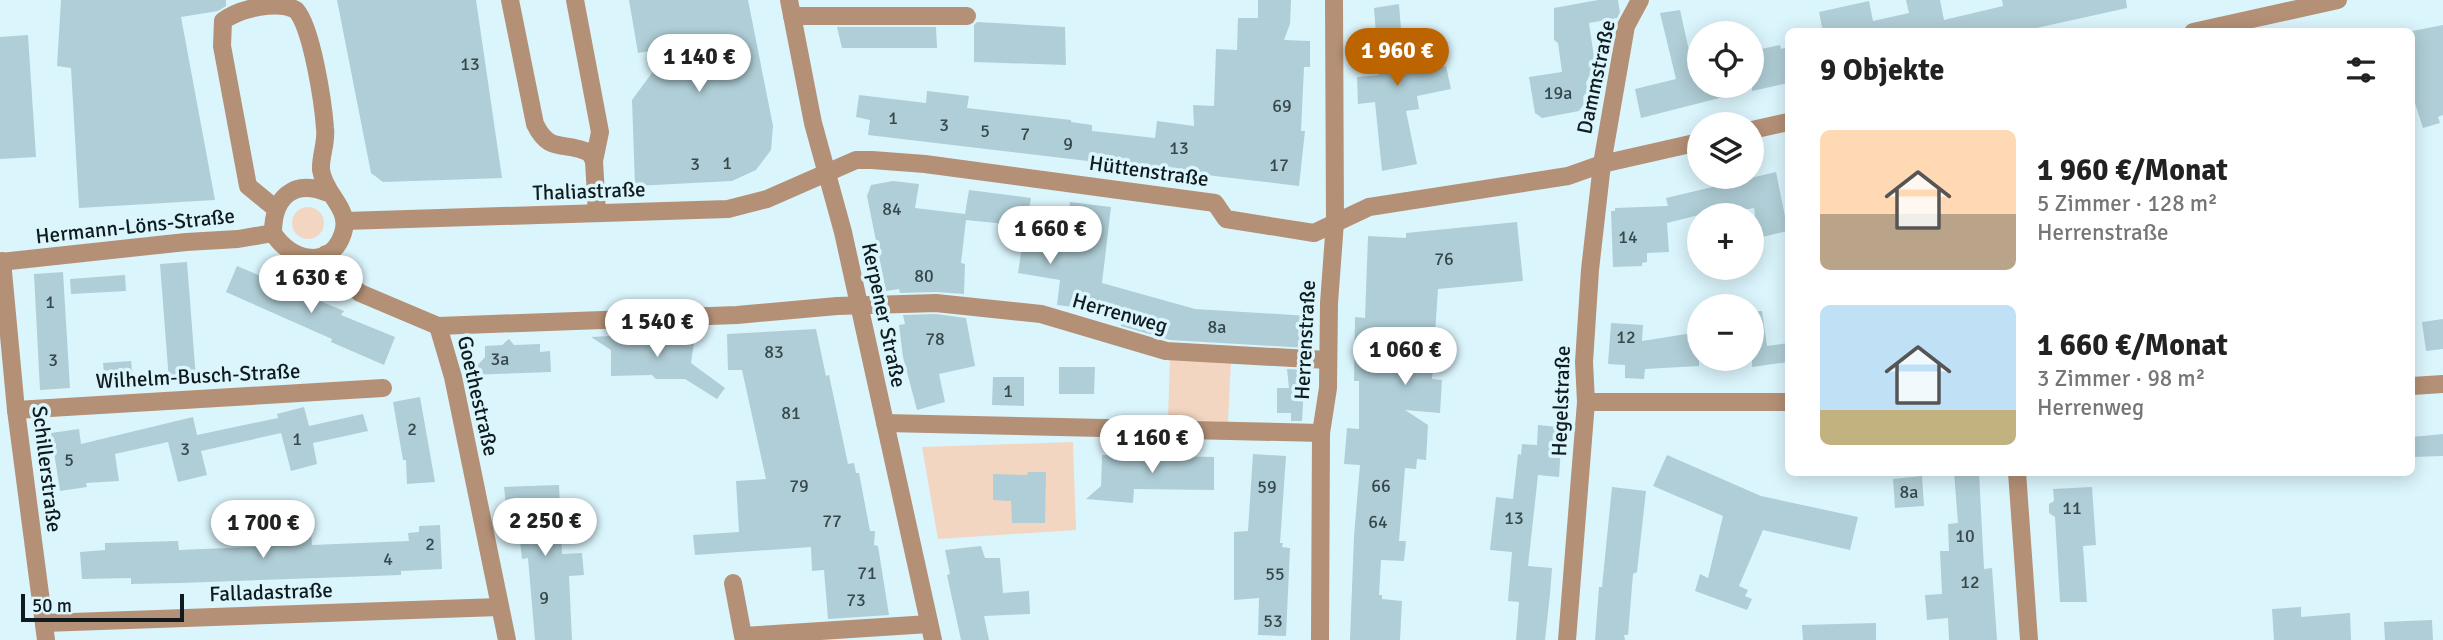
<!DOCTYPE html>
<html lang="de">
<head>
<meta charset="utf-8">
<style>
	body { margin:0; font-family:Signika,sans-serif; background:#f6f6f6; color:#222; height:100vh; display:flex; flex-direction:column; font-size:26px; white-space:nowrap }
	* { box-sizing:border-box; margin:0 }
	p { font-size:23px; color:#767676 }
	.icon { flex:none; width:38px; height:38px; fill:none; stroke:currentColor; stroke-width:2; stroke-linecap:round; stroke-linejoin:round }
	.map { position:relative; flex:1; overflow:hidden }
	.sheet { position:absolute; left:1785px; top:28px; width:630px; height:448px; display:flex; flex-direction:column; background:#fff; border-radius:10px; box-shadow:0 4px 18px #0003 }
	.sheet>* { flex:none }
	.buttons { position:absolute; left:1687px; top:21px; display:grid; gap:14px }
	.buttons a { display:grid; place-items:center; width:77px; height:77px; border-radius:50%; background:#fff; box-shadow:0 4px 18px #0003; font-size:35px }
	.scale { position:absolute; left:21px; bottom:18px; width:163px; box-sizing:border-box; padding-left:7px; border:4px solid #0f1b1e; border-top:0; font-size:19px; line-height:24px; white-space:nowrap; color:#0f1b1e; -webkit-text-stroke:5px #dbf5fc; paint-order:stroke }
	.price { position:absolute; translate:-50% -60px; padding:0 16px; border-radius:24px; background:#fff; color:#222; font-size:23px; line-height:46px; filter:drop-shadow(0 2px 4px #0008) }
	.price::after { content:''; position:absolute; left:50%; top:42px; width:21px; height:16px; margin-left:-10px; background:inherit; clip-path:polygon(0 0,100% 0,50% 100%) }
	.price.active { background:#bc6400; color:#fff }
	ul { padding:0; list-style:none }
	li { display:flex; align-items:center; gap:21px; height:175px; padding:0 35px }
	li span { display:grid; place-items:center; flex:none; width:196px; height:140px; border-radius:10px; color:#555 }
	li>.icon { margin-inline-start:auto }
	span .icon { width:84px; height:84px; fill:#fffc; stroke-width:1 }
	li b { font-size:30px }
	h2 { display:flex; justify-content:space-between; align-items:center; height:84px; padding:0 35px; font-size:30px }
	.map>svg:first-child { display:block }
</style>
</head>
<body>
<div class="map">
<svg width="2443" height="640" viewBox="0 0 2443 640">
	<rect width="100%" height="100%" fill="#dbf5fc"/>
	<!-- green -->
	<g fill="#f3d6c1">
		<circle cx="308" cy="223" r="16"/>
		<path d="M1170,357L1231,359L1228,422L1168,419Z"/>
		<path d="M1073,442L1076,530L938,539L922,447Z"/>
	</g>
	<!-- building -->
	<g fill="#b0ced7">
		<path d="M61,0H226V6L218,11L181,17L215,200L79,208L71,68L57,66Z"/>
		<path d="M337,0H476L502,178L383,182L371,173Z"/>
		<path d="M629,0H748L773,126L771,150L756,170L732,181L635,186L632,100L671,47L638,53Z"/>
		<path d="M1258,0H1291L1290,24L1284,40L1310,41V67H1304L1301,131H1305L1299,186L868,135L870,120L856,117L859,95L926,103L927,91L969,96L967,108L1071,120V122L1092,125V131L1155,138L1157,121L1194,126L1193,105L1214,106L1216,49L1237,50L1238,18H1258Z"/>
		<path d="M1598,0H1618L1620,12L1617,18L1589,23L1595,64L1586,83L1588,90L1583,97L1584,104L1579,111L1542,118L1535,113L1529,77L1562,72L1558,43L1554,40V8Z"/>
		<path d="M1906,0H1940L1944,20L2003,6L2002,0H2126L2127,8L2018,32H1823L1819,12L1869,1L1873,21L1909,13Z"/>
		<path d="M1399,4L1402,42L1415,40L1418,71L1446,66L1451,89L1417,96L1419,109L1406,111L1417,164L1382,171L1375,102L1358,104L1357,77L1379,75L1374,8Z"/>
		<path d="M1680,10L1692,64L1699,62V86H1739V93L1641,118L1635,89L1676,79L1660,13Z"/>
		<path d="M977,22L1065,27L1066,65L974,62V25Z"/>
		<path d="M2443,25V115L2438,117L2440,123L2423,128L2412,94V31Z"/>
		<path d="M837,27H936L937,48H842Z"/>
		<path d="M28,35L36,157L0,159V37Z"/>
		<path d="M1780,45L1781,49L1788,47V83L1752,91V51Z"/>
		<path d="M1776,172L1788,231L1758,238L1754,208L1716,215H1699L1667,223L1669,252L1647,253V262L1642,263V266L1613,267L1611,211H1615V208L1668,206L1666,198Z"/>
		<path d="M893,181L919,184L915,208L965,214L969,190L1031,198L1028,214L1068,217L1070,202L1111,207L1102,283L1195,309L1309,316L1308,348L1170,340L1121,326V324L1090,313V309L1057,305L1060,280L1018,273L1025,226L966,220L961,263L965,264L964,294L936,292L900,293L899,289L886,291L867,196L871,185Z"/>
		<path d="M1517,222L1523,281L1438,289L1432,379L1442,380L1440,413L1405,410L1428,425L1426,460L1417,459L1416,469L1405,468L1399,541H1406L1404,561L1381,560L1379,595H1382V599L1402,601L1400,640H1350L1354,536L1360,465L1344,464L1347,428L1359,429V381H1354L1355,317L1365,318L1368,236L1406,238V233Z"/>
		<path d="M187,262L196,379L169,381L160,264Z"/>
		<path d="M237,266L344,311L341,315L395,337L384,365L331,342L332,339L226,292Z"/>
		<path d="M63,272L70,388L40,390L34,274Z"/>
		<path d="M125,275L126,291L71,294L70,279Z"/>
		<path d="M1752,311H1762L1767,346L1788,343V362L1752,367Z"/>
		<path d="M936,314L966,318L975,366L939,374L945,402L917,410L903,357L899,325L905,324L903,315Z"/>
		<path d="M2443,319V349L2426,351L2422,322Z"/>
		<path d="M1611,323L1643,325L1642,341L1699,332V366L1645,369L1644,379L1625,378V365L1608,364Z"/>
		<path d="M816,329L826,376L829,375L848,464L854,463L856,473H859L870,531H875L874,545L878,546L889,615L828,619L824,570L812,571L811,547L695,555L693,535L739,532L736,481L766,479L742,370H728L727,334Z"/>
		<path d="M647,334H657L659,337L683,335V340L694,342L691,363L725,388L717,399L685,379H656L652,375L611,376V350L591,337Z"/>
		<path d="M509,339L514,345L540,344V352L550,351L551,372L469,375L485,357V346L502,345Z"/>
		<path d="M131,361L133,378L105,381L103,363Z"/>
		<path d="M1059,367H1095L1094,394H1059Z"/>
		<path d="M1287,369L1305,370L1302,421H1291V413H1277V388H1289Z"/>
		<path d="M993,377H1024V406L992,405Z"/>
		<path d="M420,397L435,482L407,484L406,460H403L393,402Z"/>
		<path d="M304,407L309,426L363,414L368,431L313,443L317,464L291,471L281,433L201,451L207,475L178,482L168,442L115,454L119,481L86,483L87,487L60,491L51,433L79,429L81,444L193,417L197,435L278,418L277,414Z"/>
		<path d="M1538,425L1558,427L1557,447H1561L1559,477L1538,475L1528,566L1552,568L1550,594L1545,640H1516L1519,602L1508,601L1512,552L1490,550L1496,497L1513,499L1518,454L1521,455L1522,444L1537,445Z"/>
		<path d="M2443,434V456L2412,457V437Z"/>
		<path d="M1253,454L1286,456L1280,543H1283L1282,547L1290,548L1286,636L1258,635L1259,598L1234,600V532L1248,531Z"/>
		<path d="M1102,455L1214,457V490L1134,489L1133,503L1086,499L1101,486Z"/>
		<path d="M1667,455L1761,496L1858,517L1850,550L1763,530L1739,586L1748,590L1745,596L1752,599L1747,610L1695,591L1700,574L1708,578L1723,516L1653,486Z"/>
		<path d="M1028,472H1046L1045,523H1012L1011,501L993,500V474L1027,475Z"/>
		<path d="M1954,472H1979L1984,569L1992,568L1997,640H1949L1948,618L1927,620L1925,595L1942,594L1940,551H1949L1948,524L1958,523Z"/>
		<path d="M1922,476L1924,506L1895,508L1893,479Z"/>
		<path d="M559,485L562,554L582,553L584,575L569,576L572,640H535L528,558L522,559L517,514L507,515L504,487Z"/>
		<path d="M1612,487L1646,491L1637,572L1633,574L1628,635H1624L1625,640H1595L1599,587H1602Z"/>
		<path d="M2092,487L2096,545L2083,546L2087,602H2060L2055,517L2049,513V504L2054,501L2053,489Z"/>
		<path d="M440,525L442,569L401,571V575L180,583L131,584V578L82,579L80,552L105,550V543L178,541L179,550L276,546V532L311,531L312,545L409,541L408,533L419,532V526Z"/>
		<path d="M981,546L985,558H1000L1003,593L1029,591L1030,614L984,616L989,640H961L947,575L950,574L945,550Z"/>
		<path d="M2301,607V617L2350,613L2351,640H2274L2272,609Z"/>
		<path d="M2432,620L2433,640H2385L2384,622Z"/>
		<path d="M1876,623V640H1803L1802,625Z"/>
	</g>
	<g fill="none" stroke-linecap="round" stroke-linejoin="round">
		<!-- minor -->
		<g stroke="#b49076" stroke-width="18">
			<path d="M510,0L535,124C550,155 564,140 590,153L594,161"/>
			<path d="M575,0L600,132L594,161L597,213"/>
			<path d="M789,0L813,123L843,232L933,640"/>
			<path d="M792,16H967"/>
			<path d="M2193,32L2338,0"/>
			<path d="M1752,130L1788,122"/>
			<path d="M276,209L248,186L222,46L223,21C240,8 278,0 296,10C312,28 323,102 325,128C327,142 320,157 321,170C325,196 351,208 343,233C331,271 290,261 273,233C273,198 293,178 328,193"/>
			<path d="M345,221L728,209L767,199L856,160H872L925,164L1215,203L1226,219L1314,233L1369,207L1568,176L1602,164L1699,142"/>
			<path d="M326,254L344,280L360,293L438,326L737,315L837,306L936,303L1041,314L1166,351L1328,360"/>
			<path d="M2,261L16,410L46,640"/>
			<path d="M0,262L186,242L238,239L273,233"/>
			<path d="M438,326L453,377L507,640"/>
			<path d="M2412,386L2443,384"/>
			<path d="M1586,402H1788"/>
			<path d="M16,410L383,388"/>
			<path d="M885,423L1321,433"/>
			<path d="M2017,472L2029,640"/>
			<path d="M733,583L743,636L929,624"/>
			<path d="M44,623L499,607"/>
			<path d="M1320,640L1321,433L1328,388L1329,303L1335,222L1334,0"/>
			<path d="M1567,640L1586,402L1584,362L1590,270L1602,164L1626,26L1640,0"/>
		</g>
	</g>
	<g text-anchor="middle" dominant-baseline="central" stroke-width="7" stroke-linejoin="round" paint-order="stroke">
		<!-- number labels -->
		<g font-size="18" fill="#37484c">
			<text x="470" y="64">13</text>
			<text x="1558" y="93">19a</text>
			<text x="1282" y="106">69</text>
			<text x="893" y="118">1</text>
			<text x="944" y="125">3</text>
			<text x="985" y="131">5</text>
			<text x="1025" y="134">7</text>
			<text x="1068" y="144">9</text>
			<text x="1179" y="148">13</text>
			<text x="727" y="163">1</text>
			<text x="695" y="164">3</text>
			<text x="1279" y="165">17</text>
			<text x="892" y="209">84</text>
			<text x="1628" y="237">14</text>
			<text x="1444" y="259">76</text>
			<text x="924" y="276">80</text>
			<text x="50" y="302">1</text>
			<text x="1217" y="327">8a</text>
			<text x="1626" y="337">12</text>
			<text x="935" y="339">78</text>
			<text x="774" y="352">83</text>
			<text x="500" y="359">3a</text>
			<text x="53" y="360">3</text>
			<text x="1008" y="391">1</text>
			<text x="791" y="413">81</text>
			<text x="412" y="429">2</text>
			<text x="297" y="439">1</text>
			<text x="185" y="449">3</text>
			<text x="69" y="460">5</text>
			<text x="799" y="486">79</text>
			<text x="1381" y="486">66</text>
			<text x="1267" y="487">59</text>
			<text x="1909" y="492">8a</text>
			<text x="2072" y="508">11</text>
			<text x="1514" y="518">13</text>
			<text x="832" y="521">77</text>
			<text x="1378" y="522">64</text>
			<text x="1965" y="536">10</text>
			<text x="430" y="544">2</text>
			<text x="388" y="559">4</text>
			<text x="867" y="573">71</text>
			<text x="1275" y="574">55</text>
			<text x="1970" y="582">12</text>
			<text x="544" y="598">9</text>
			<text x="856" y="600">73</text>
			<text x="1273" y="621">53</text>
		</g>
		<!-- street labels -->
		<g font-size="21" fill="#0f1b1e" stroke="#dbf5fc">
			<text transform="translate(1596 77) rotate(-78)">Dammstraße</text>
			<text transform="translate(1149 171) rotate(8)">Hüttenstraße</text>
			<text transform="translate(589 191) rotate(-2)">Thaliastraße</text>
			<text transform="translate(135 226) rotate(-6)">Hermann-Löns-Straße</text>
			<text transform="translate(1120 313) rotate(16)">Herrenweg</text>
			<text transform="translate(884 315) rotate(78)">Kerpener Straße</text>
			<text transform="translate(1305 340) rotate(-87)">Herrenstraße</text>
			<text transform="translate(198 376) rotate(-3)">Wilhelm-Busch-Straße</text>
			<text transform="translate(478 396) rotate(77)">Goethestraße</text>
			<text transform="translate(1561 401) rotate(-88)">Hegelstraße</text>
			<text transform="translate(47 469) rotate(83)">Schillerstraße</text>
			<text transform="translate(271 592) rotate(-2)">Falladastraße</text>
		</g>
	</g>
</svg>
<div class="buttons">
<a><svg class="icon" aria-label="locate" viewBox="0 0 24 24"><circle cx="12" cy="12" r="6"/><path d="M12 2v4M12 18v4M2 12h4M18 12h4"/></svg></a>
<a><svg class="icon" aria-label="layers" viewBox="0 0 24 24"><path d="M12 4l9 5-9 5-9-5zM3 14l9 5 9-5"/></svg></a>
<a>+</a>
<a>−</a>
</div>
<div class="scale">50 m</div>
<b class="price active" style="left:1397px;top:88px">1 960 €</b>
<b class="price" style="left:699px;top:94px">1 140 €</b>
<b class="price" style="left:1050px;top:266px">1 660 €</b>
<b class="price" style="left:311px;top:315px">1 630 €</b>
<b class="price" style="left:657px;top:359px">1 540 €</b>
<b class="price" style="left:1405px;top:387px">1 060 €</b>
<b class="price" style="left:1152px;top:475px">1 160 €</b>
<b class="price" style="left:545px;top:558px">2 250 €</b>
<b class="price" style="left:263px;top:560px">1 700 €</b>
<section class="sheet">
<h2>9 Objekte<svg class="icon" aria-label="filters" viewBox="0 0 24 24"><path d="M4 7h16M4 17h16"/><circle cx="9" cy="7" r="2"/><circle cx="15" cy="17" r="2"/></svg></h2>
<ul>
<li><span style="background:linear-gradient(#ffd9b3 60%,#b9a48a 0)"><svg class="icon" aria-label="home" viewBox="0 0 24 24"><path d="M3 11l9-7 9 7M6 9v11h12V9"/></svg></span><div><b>1 960 €/Monat</b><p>5 Zimmer · 128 m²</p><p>Herrenstraße</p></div></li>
<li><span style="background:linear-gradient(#bfe0f5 75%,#c2b280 0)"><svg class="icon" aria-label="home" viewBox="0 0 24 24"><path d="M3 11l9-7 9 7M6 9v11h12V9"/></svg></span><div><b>1 660 €/Monat</b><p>3 Zimmer · 98 m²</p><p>Herrenweg</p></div></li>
</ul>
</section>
</div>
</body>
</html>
